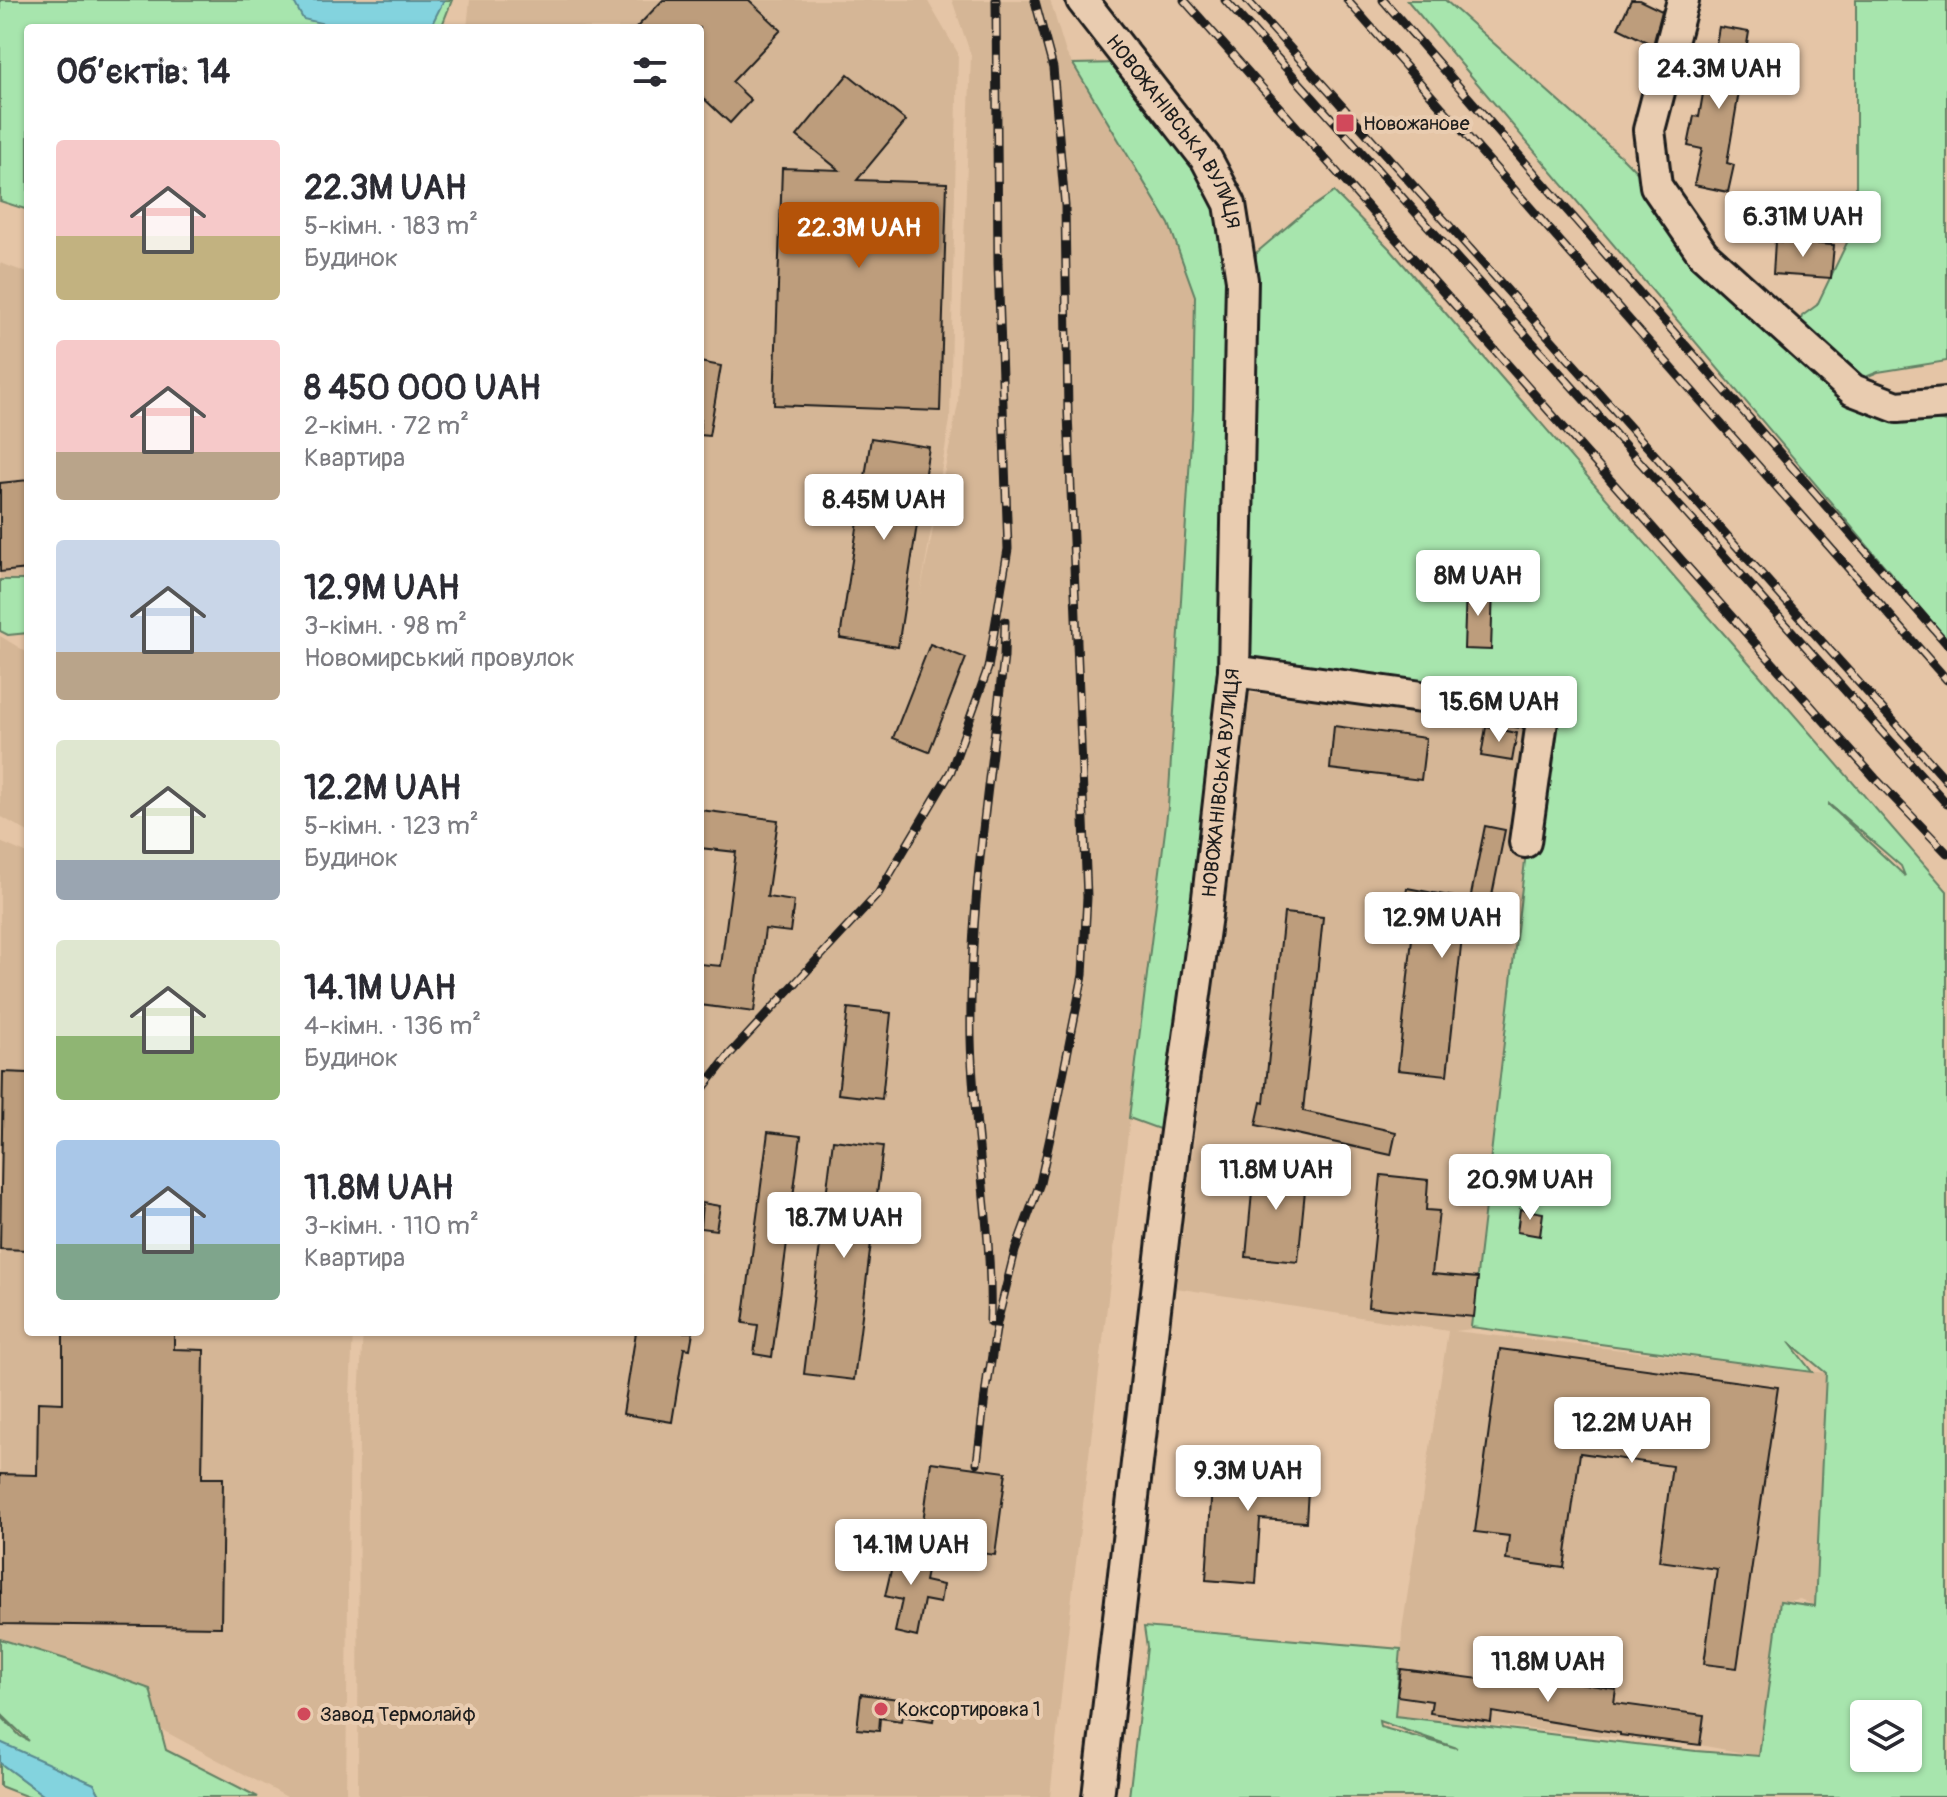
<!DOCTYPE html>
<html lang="uk">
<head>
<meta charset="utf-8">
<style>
	body { margin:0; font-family:Pangolin,sans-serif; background:#f2f2f3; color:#2b2b33; height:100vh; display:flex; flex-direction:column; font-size:30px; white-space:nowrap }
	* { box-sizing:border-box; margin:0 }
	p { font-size:26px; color:#7c7c81 }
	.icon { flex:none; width:44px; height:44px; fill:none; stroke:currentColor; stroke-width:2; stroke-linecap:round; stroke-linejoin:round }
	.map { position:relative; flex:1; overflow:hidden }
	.side { position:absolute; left:24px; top:24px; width:680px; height:1312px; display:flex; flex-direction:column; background:#fff; border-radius:8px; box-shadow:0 2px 6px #0004 }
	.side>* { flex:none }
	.controls { position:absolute; left:1850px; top:1700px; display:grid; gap:16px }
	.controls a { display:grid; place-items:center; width:72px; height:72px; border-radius:8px; background:#fff; box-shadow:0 2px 6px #0004; font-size:40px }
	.price { position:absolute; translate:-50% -68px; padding:0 18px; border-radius:8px; background:#fff; color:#222; font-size:26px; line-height:52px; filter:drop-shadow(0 2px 4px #0008) }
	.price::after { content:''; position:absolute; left:50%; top:48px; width:24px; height:18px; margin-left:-12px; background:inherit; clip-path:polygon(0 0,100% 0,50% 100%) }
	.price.selected { background:#b45309; color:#fff }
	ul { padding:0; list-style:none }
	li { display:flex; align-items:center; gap:24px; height:200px; padding:0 32px }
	li span { display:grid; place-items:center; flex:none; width:224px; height:160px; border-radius:8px; color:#555 }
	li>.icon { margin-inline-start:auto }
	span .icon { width:96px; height:96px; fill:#fffc; stroke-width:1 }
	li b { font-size:34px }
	h2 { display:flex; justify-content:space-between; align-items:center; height:96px; padding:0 32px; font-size:34px }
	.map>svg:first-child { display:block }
</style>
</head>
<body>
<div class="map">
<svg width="1947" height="1797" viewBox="0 0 1947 1797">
	<rect width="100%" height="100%" fill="#e5c5a6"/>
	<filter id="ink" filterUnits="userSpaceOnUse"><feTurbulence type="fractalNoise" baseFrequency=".0125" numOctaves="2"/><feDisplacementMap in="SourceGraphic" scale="16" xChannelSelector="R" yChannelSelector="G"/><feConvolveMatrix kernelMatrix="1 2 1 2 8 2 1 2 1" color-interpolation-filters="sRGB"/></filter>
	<g filter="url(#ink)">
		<!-- built -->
		<g fill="#d5b696">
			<path d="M470,0H927L958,53L950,420L920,594L958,404L971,55L952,0H1050L1066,53L1169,224L1195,296L1193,488L1169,796L1073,1587L1050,1797H358L359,1397L363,1332H700V28H467Z"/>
			<path d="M0,263L28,273V581L0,583Z"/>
			<path d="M0,636L28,653V832L0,816Z"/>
			<path d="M1249,693L1565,728L1482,1328L1454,1331L1826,1373L1815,1606L1800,1599L1780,1602L1759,1756L1700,1745L1394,1716L1401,1669L1402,1630L1448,1331L1176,1288Z"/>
			<path d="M0,842L28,854V1332H353L350,1396L346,1797H287L34,1661L0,1648Z"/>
		</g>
		<!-- green -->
		<g fill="#a7e5ad" stroke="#628064" stroke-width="2" fill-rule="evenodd">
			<path d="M0,0H452L441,28H28V210L0,201Z"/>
			<path d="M1407,0H1445L1624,159L1669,205L1819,383L1854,406L1947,422V640Z"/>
			<path d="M1856,0H1947V361L1878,372L1858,380L1796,338L1802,316L1817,305L1856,224Z"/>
			<path d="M1121,63L1215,174L1238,251L1234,671L1167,1132L1129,1118L1168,807L1193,409L1195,296L1169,224L1073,64Z"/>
			<path d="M1334,192L1390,249L1947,891V1797H1129L1147,1647L1144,1627L1401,1649L1395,1716L1696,1751L1759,1756L1780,1601L1815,1606L1826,1373L1789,1342L1812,1372L1471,1327L1542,714L1249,659L1256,253L1302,214ZM1829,804L1901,866L1905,876L1829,805ZM1864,1714H1908V1758H1864ZM1379,1721L1457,1748L1380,1727Z"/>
			<path d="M0,580H28V633L8,635L0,631Z"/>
			<path d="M0,1639L72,1661L150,1689L166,1750L258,1797H101L94,1784L0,1745V1715L20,1736L29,1741L0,1713Z"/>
			<path d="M0,1763L43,1795L56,1797H28L0,1786Z"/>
		</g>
		<!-- water -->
		<g fill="#83d3de" stroke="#5a8a90" stroke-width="2">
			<path d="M293,0H444L430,28H342L303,19Z"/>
			<path d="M0,1742L94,1784L101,1797L43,1795L0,1763Z"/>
		</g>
		<!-- building -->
		<g fill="#bd9d7b" stroke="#1c1c1c" stroke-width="2">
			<path d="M663,0H749L781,30L732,82L751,100L730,123L700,95V28H636Z"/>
			<path d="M1631,0H1639L1662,11L1653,45L1618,28Z"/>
			<path d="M1719,27L1749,32L1727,163L1734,165L1728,192L1694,185L1702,149L1688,146L1694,116L1699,117L1706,76L1710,77Z"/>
			<path d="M848,74L906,121L857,180L947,183L940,411L774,405L782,168L839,170L797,136Z"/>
			<path d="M1775,241L1834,245L1831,278L1773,274Z"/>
			<path d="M700,362L721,366L709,436L700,435Z"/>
			<path d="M871,438L929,447L898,647L840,638Z"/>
			<path d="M28,480V569L0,572V483Z"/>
			<path d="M1466,586L1493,587L1491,650L1464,649Z"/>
			<path d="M930,644L966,658L929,752L893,738Z"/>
			<path d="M1334,726L1426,738L1421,780L1330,769Z"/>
			<path d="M1486,727L1517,733L1512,761L1481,756Z"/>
			<path d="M700,810L778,820L767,897L794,901L790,932L765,929L754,1012L700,1005V964L721,966L736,852L700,848Z"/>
			<path d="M1485,826L1505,830L1483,941L1462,937L1447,1075L1398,1070L1413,929L1400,926L1407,888L1470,900Z"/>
			<path d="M1284,913L1323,917L1303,1111L1396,1132L1391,1155L1256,1125L1261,1102L1264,1103Z"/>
			<path d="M848,1008L891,1013L882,1099L838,1094Z"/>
			<path d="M3,1072L28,1073V1250L0,1249Z"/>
			<path d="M768,1132L801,1136L772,1357L754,1354L758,1325L743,1323Z"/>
			<path d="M833,1140L883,1146L854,1380L804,1374Z"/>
			<path d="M1255,1160L1299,1164L1298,1180H1306L1298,1262L1246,1257Z"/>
			<path d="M1381,1175L1428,1180L1426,1210L1439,1211L1432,1274L1478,1278L1474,1317L1368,1307Z"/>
			<path d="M702,1203L720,1206L716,1230L700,1228Z"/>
			<path d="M1520,1209L1543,1213L1540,1236L1517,1232Z"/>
			<path d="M63,1332H174V1349L204,1350L202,1478H223L221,1627L0,1624V1474L37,1475L38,1402L63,1403Z"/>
			<path d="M636,1332H693L690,1349L684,1348L672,1422L623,1414Z"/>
			<path d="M1500,1349L1778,1387L1737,1668L1704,1664L1717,1569L1659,1561L1672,1466L1580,1453L1564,1568L1506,1560L1509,1536L1475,1532Z"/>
			<path d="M1214,1453L1265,1456L1264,1472L1309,1475L1306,1522L1260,1519L1256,1584L1206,1580Z"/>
			<path d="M931,1462L1006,1472L995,1555L920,1545Z"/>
			<path d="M897,1545L931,1552L925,1581L943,1585L940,1603L924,1600L917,1637L895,1632L902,1600L885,1596Z"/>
			<path d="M1401,1669L1503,1682L1505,1671L1616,1689L1614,1703L1704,1715L1700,1745L1620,1735V1733L1492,1712L1491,1722L1430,1713L1432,1701L1397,1696Z"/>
			<path d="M861,1694L936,1704L933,1721L902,1716L901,1721L880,1718L879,1731L857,1729Z"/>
		</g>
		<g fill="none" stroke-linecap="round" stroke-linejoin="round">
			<defs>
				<g id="minor">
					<path id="s1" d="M1082,0L1207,160L1230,204L1242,280L1234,671L1206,915L1174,1146L1098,1797"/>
					<path d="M1683,0L1649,130L1656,186L1703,254L1853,390L1897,407L1947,403"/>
					<path d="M1234,671L1543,714L1525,842"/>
				</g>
			</defs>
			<!-- minor casing -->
			<use href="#minor" stroke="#1c1c1c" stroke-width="36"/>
			<!-- minor -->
			<use href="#minor" stroke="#e9ccb0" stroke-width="30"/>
			<defs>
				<g id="rail">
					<path d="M1184,0L1875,778L1947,853"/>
					<path d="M1225,0L1947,804"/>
					<path d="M1247,0L1947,781"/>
					<path d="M1347,0L1947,680"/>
					<path d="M1383,0L1947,644"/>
					<path d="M700,1092L730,1054L878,894L951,771L988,668L1008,549L998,264L996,0"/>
					<path d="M990,1323C993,1227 973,1133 971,1038C969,910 989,783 1004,657L1005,621"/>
					<path d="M988,1381L997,1323L1015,1251L1040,1183L1055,1115L1083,975L1087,897L1068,413L1065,206L1053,68L1035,1"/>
					<path d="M977,1463L988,1371"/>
				</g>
			</defs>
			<!-- rail casing -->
			<use href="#rail" stroke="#1c1c1c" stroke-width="9"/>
			<!-- rail -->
			<use href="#rail" stroke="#e9ccb0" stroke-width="6" stroke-dasharray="18" stroke-linecap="butt"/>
		</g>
	</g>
	<!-- markers -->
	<g fill="#d1495b" stroke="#e9ccb0" stroke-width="3">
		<rect x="1335" y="113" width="20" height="20" rx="4"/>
		<circle cx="881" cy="1709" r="8"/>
		<circle cx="304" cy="1714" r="8"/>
	</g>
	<g text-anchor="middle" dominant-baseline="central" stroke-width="8" stroke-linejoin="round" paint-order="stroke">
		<!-- poi labels -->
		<g font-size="20" fill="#1c1c1c" stroke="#e9ccb0" text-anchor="start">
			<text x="1363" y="123">Новожанове</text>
			<text x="897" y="1709">Коксортировка 1</text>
			<text x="320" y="1714">Завод Термолайф</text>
		</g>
		<!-- street labels -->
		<g font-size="20" fill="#1c1c1c" stroke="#e9ccb0">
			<text stroke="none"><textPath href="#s1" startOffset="162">НОВОЖАНІВСЬКА ВУЛИЦЯ</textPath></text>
			<text transform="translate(1221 783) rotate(-84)">НОВОЖАНІВСЬКА ВУЛИЦЯ</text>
		</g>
	</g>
</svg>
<div class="controls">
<a><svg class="icon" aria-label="layers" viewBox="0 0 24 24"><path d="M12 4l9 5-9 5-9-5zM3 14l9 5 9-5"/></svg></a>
</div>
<b class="price" style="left:1719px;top:111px">24.3M UAH</b>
<b class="price" style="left:1803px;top:259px">6.31M UAH</b>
<b class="price selected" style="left:859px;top:270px">22.3M UAH</b>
<b class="price" style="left:884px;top:542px">8.45M UAH</b>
<b class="price" style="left:1478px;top:618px">8M UAH</b>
<b class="price" style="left:1499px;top:744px">15.6M UAH</b>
<b class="price" style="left:1442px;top:960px">12.9M UAH</b>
<b class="price" style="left:1276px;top:1212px">11.8M UAH</b>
<b class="price" style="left:1530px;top:1222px">20.9M UAH</b>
<b class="price" style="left:844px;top:1260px">18.7M UAH</b>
<b class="price" style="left:1632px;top:1465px">12.2M UAH</b>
<b class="price" style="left:1248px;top:1513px">9.3M UAH</b>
<b class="price" style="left:911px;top:1587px">14.1M UAH</b>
<b class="price" style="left:1548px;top:1704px">11.8M UAH</b>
<section class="side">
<h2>Об’єктів: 14<svg class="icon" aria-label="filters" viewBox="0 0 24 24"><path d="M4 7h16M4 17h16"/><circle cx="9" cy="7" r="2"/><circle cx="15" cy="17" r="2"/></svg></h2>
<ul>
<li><span style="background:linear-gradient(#f6c9c9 60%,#c2b280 0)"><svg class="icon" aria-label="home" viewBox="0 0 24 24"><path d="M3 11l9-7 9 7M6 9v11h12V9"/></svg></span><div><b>22.3M UAH</b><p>5-кімн. · 183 m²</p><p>Будинок</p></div></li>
<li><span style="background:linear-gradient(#f6c9c9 70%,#b9a48a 0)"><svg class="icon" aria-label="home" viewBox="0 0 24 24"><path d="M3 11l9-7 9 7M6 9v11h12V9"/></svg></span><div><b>8 450 000 UAH</b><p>2-кімн. · 72 m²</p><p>Квартира</p></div></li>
<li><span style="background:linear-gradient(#c9d6e8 70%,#b9a48a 0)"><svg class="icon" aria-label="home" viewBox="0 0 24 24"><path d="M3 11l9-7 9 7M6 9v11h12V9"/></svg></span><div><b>12.9M UAH</b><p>3-кімн. · 98 m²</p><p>Новомирський провулок</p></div></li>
<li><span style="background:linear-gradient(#dfe7d0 75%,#9aa5b1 0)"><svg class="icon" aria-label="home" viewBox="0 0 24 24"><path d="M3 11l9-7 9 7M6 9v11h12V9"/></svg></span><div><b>12.2M UAH</b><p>5-кімн. · 123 m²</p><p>Будинок</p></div></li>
<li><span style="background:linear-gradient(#dfe7d0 60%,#8fb573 0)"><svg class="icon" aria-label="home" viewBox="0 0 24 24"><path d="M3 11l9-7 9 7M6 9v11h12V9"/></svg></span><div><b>14.1M UAH</b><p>4-кімн. · 136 m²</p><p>Будинок</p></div></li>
<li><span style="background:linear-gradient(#a9c7e8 65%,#7fa58c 0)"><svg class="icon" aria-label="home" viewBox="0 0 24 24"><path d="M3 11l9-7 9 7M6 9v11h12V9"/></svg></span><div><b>11.8M UAH</b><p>3-кімн. · 110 m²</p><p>Квартира</p></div></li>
</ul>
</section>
</div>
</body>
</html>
